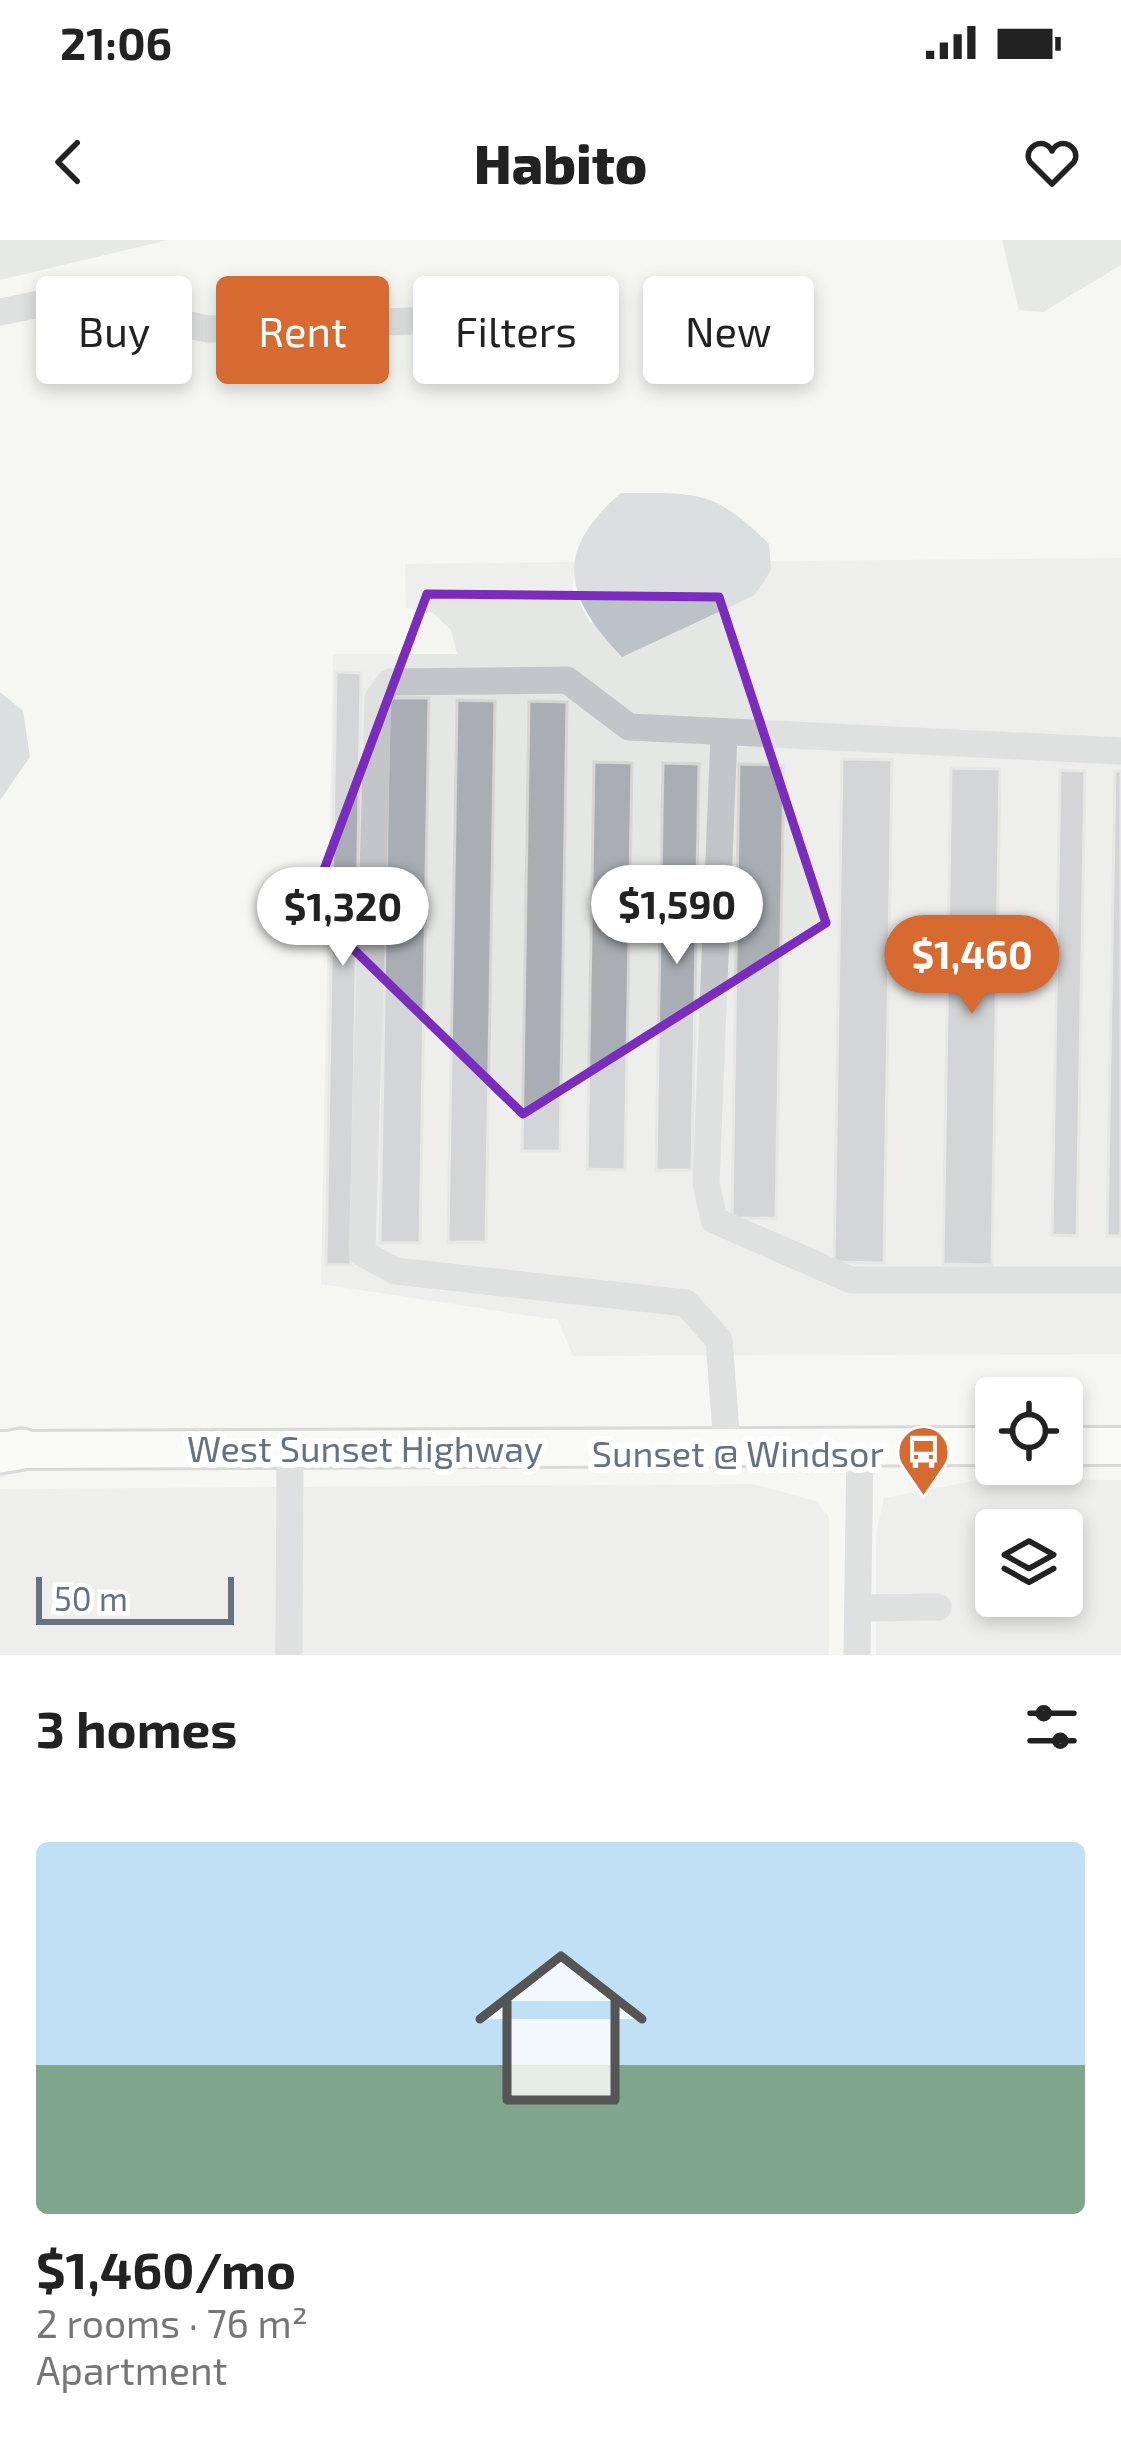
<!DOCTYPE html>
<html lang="en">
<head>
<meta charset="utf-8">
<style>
	body { margin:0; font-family:"Exo 2",sans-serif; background:#f6f6f6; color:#222; height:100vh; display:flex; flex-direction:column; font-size:45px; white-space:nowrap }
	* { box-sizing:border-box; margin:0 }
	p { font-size:39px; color:#767676 }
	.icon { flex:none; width:66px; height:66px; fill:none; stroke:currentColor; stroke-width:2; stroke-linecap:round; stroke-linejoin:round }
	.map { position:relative; height:1415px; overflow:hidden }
	.side { display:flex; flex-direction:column; background:#fff; flex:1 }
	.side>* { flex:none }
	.guide { position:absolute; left:36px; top:36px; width:1050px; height:108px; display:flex; gap:24px }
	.tools { position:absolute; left:975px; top:1137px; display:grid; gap:24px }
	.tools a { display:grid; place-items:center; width:108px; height:108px; border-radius:12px; background:#fff; box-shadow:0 6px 18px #0003; font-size:60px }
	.scale { position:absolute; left:36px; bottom:30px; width:198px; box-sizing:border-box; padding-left:12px; border:6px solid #667281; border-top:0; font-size:33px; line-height:42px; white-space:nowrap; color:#667281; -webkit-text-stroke:9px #fff; paint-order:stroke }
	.price { position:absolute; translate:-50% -102px; padding:0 27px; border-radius:42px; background:#fff; color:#222; font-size:39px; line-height:78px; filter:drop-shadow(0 3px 6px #0008) }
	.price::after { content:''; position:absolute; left:50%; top:72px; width:36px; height:27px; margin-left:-18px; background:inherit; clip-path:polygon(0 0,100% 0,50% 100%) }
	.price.on { background:#d66a31; color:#fff }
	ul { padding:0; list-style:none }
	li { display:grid; align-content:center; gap:24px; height:636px; padding:0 36px }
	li+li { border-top:3px solid #e0e0e0 }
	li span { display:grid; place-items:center; height:372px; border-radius:12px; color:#555 }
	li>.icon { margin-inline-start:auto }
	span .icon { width:216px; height:216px; fill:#fffc; stroke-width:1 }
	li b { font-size:51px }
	h2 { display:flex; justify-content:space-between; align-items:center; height:144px; padding:0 36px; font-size:51px }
	.pill { padding:0 42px; border-radius:12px; background:#fff; box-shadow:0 6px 18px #0003; font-size:42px; line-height:108px }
	.pill.on { background:#d66a31; color:#fff }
	.status { display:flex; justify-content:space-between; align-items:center; height:84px; padding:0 60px; background:#fff; direction:ltr }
	.status svg { height:33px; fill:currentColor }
	header { display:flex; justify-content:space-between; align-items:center; height:156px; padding:0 36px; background:#fff; font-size:54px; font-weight:800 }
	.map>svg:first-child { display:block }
</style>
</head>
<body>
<div class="status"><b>21:06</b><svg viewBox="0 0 49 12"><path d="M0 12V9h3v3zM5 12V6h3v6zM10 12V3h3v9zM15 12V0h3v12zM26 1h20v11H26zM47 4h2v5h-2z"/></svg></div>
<header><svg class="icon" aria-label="back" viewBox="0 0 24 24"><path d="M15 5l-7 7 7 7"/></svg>Habito<svg class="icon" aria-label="heart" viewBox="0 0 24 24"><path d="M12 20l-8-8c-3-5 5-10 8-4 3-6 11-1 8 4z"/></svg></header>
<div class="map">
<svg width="1121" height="1415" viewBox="0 0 1121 1415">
	<rect width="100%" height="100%" fill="#f5f5f2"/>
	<!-- built -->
	<g fill="#e5e7e5" fill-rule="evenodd">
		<path d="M1121,318V1114L573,1116L558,1080L321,1044L333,414H457L451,390L433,373L406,368L405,324L576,322L572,348L590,383L771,330L770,321Z"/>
		<path d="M984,1239L1121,1240V1415H876V1294L884,1258ZM996,1290H1062V1356H996Z"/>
		<path d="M753,1244L816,1261L829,1277V1415H0V1249Z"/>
	</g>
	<!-- green -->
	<g fill="#d6dcd3">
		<path d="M0,0H168L0,40Z"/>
		<path d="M1002,0H1121V25L1043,72L1019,70Z"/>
	</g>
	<!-- water -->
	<g fill="#bbc3c8">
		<path d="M621,253C698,253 713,249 769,304L771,330L755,355L622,417C564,356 553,312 621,253Z"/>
		<path d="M0,452L23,471L30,517L0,560Z"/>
	</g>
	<!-- building -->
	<g fill="#a8aeb4" stroke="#d6d6d4" stroke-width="3">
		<path d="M336,432L361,433L351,1025H326Z"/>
		<path d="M389,458H429L420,1003H380Z"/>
		<path d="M457,460L495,461L486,1002H448Z"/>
		<path d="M529,461L567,462L560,911H522Z"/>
		<path d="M842,519L892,520L884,1023L834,1022Z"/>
		<path d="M594,522L632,523L625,930L587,929Z"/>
		<path d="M663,523L699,524L692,930H656Z"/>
		<path d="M739,524L784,525L776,978H732Z"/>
		<path d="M951,528L1000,529L992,1025L943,1024Z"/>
		<path d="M1060,530L1085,531L1077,996L1052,995Z"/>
		<path d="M1115,531H1121V996H1107Z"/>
	</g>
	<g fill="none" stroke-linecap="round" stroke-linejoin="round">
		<defs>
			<g id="major">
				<path d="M1062,1206H1121"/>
				<path d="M0,1210L996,1206"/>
			</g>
			<path id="highway" d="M0,1213L22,1209"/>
		</defs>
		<!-- major casing -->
		<use href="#major" stroke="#b4b7bb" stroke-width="42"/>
		<!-- highway casing -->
		<use href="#highway" stroke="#b5b8bb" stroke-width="45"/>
		<!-- minor -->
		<g stroke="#c3c5c9" stroke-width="27">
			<path d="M0,72L40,64L136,74L208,89L558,75"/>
			<path d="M724,494L706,943L714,980L851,1040H1121"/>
			<path d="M727,1206L719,1100L686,1063L395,1031L362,1013L378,458L390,442L567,440L629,487L1121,511"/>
			<path d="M858,1368L938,1367"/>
			<path d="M289,1415L290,1207"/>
			<path d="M857,1415L860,1206"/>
		</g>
		<!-- major -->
		<use href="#major" stroke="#fff" stroke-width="36"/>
		<!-- highway -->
		<use href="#highway" stroke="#fff" stroke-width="39"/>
	</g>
	<!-- marked area -->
	<path d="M0 0H1121V1415H0ZM427,354L719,357L826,683L523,874L310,667Z" fill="#f5f5f2" fill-opacity=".55" fill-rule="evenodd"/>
	<path fill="none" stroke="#7b2cbf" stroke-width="9" stroke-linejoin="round" d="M427,354L719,357L826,683L523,874L310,667Z"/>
	<!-- icons -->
	<defs>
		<symbol id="bus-pin" viewBox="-11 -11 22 30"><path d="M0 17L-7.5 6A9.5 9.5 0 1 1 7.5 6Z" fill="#d66a31" stroke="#fff"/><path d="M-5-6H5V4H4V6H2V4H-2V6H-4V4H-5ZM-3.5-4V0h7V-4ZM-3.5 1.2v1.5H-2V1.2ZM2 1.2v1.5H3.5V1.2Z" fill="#fff"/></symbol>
	</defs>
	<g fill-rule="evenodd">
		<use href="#bus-pin" x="894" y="1182" width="59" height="81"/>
	</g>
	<g text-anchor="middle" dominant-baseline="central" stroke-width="12" stroke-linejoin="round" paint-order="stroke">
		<!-- street labels -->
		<g font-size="36" fill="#667281" stroke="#fff">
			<text x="365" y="1207">West Sunset Highway</text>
		</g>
		<!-- poi labels -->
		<g font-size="36" fill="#667281" stroke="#fff" text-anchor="end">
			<text x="884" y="1212">Sunset @ Windsor</text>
		</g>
	</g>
</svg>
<div class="tools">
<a><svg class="icon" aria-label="locate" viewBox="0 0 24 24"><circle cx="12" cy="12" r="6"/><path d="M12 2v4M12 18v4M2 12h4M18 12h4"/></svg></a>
<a><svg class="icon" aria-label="layers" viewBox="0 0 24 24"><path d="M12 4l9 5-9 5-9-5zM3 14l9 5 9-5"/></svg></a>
</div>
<div class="scale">50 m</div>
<b class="price" style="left:677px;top:727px">$1,590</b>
<b class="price" style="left:343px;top:729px">$1,320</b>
<b class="price on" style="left:972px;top:777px">$1,460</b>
<div class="guide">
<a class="pill">Buy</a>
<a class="pill on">Rent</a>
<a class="pill">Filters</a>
<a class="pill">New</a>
</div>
</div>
<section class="side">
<h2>3 homes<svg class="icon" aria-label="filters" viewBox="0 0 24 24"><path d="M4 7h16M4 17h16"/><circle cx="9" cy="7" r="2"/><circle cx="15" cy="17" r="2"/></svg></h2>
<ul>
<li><span style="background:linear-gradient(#bfe0f5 60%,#7fa58c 0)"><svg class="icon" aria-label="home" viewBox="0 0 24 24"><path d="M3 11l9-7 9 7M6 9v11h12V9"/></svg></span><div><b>$1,460/mo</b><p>2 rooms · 76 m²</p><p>Apartment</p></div></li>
</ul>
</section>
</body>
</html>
